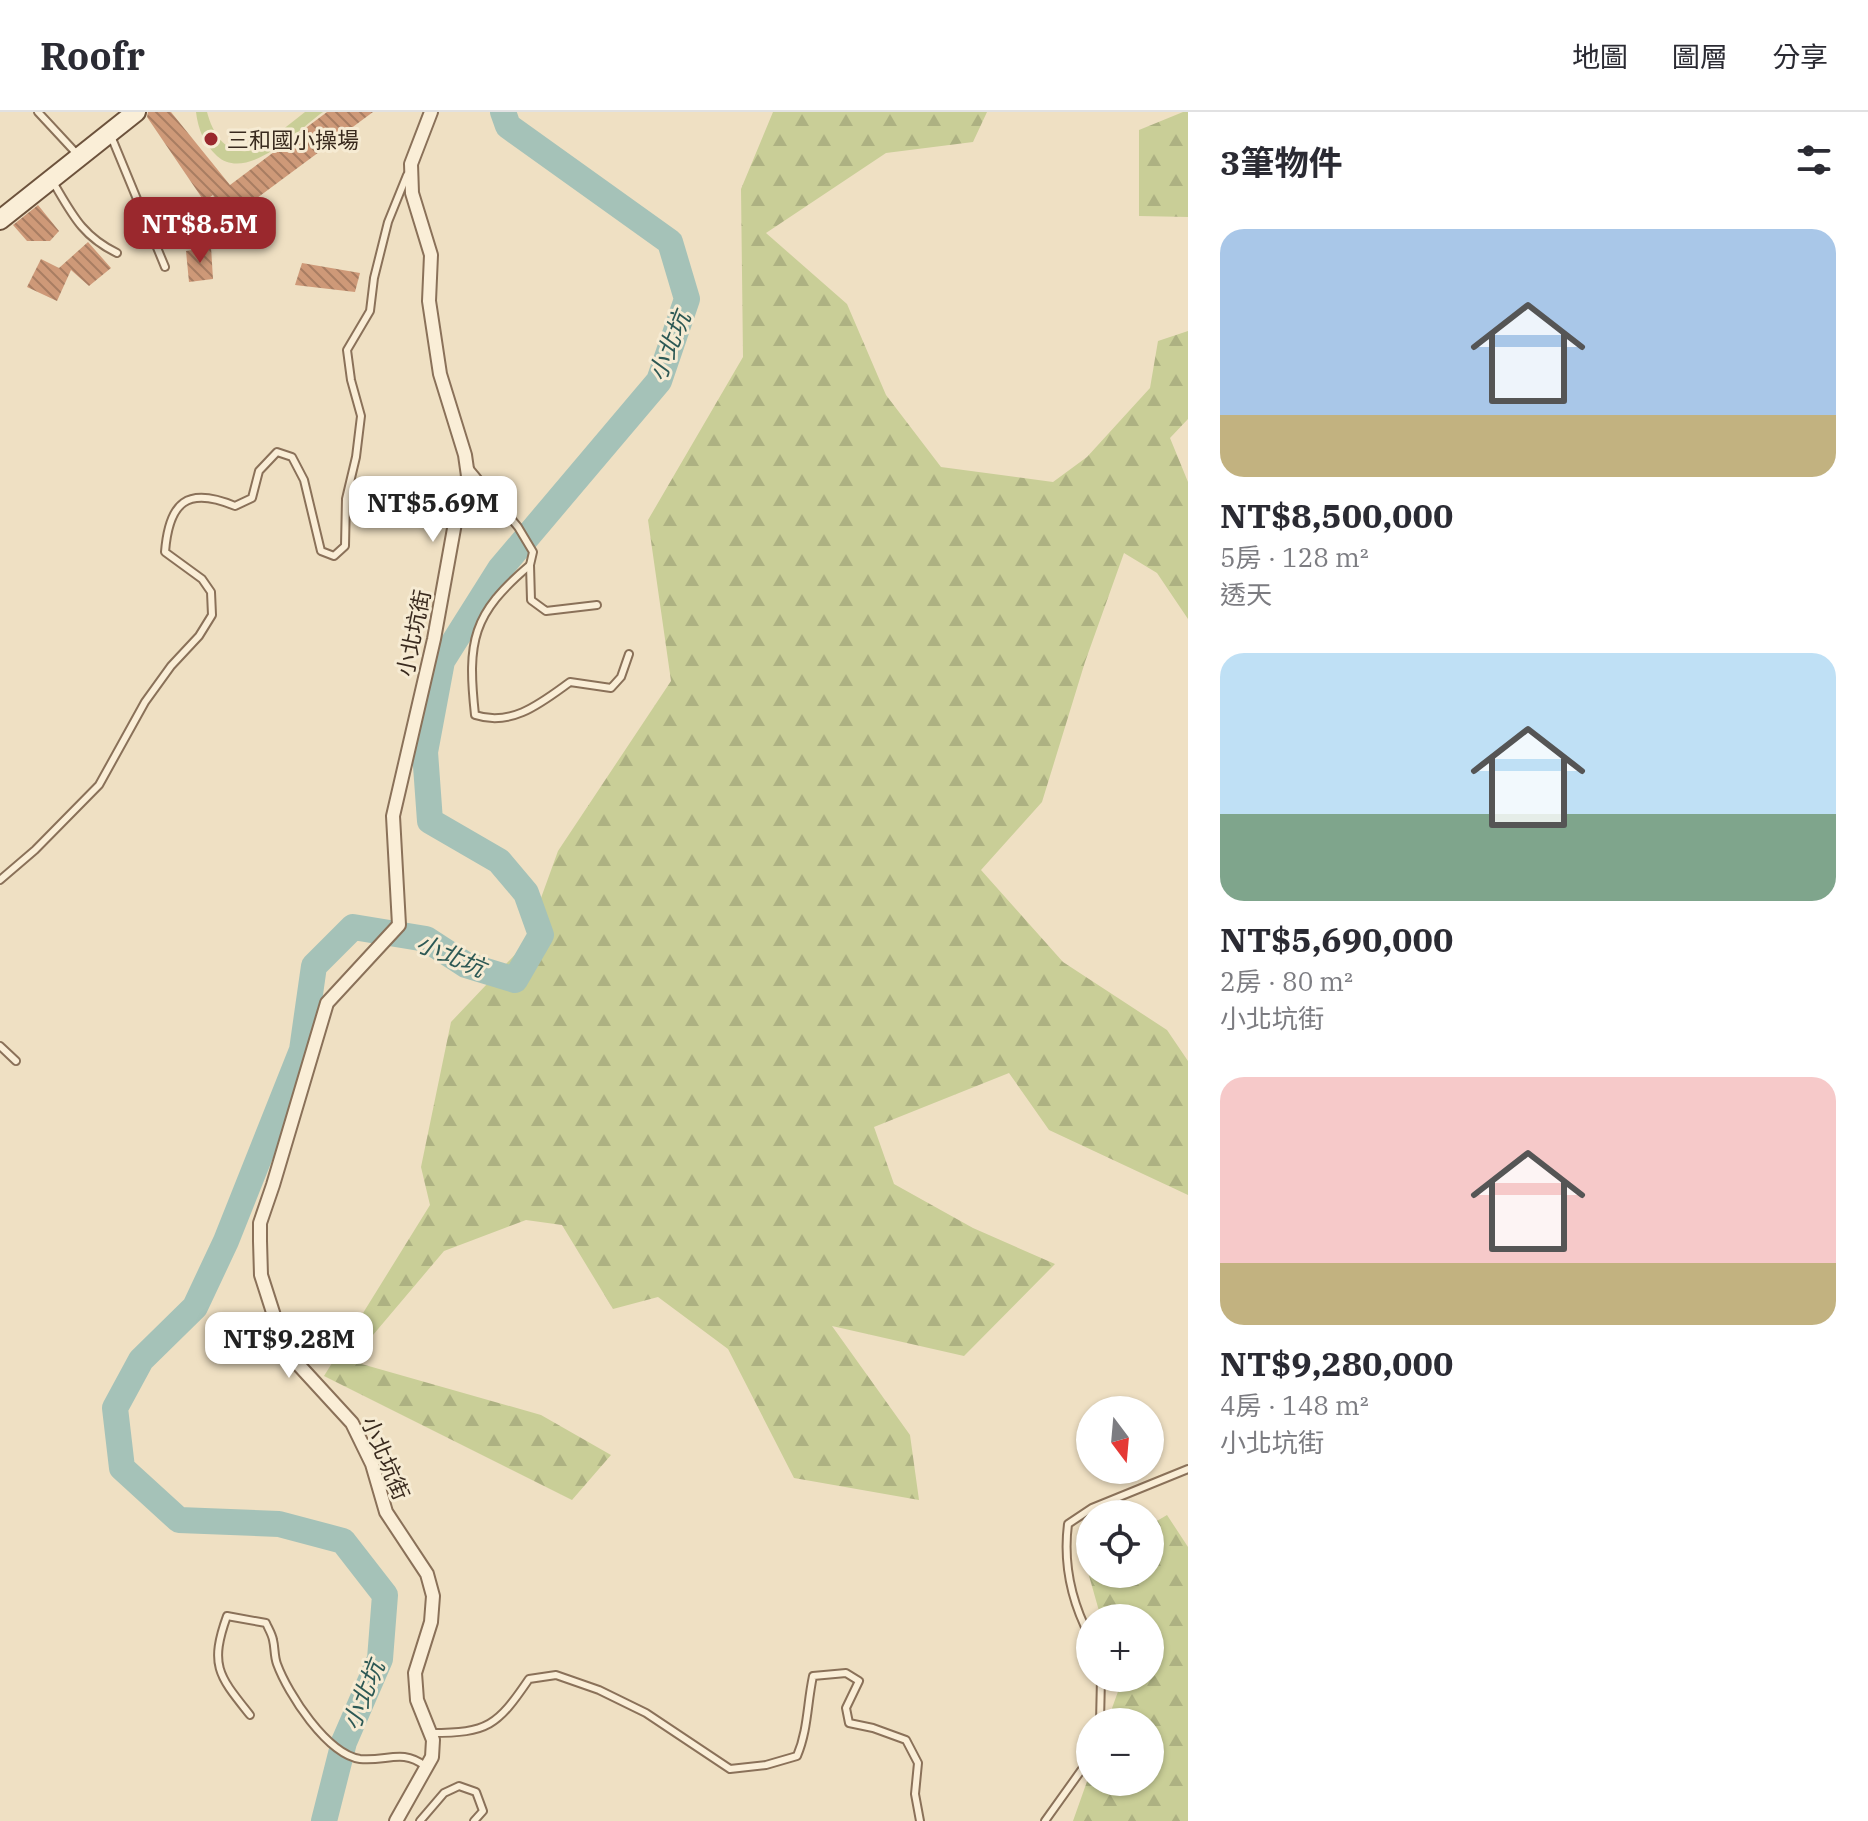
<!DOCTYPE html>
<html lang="zh-TW">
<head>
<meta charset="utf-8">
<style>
	body { margin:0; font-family:"IBM Plex Serif","Noto Sans TC",serif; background:#f7f7f7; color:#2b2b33; height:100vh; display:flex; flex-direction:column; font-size:30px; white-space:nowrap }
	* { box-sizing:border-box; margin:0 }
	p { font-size:26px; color:#7c7c81 }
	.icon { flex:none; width:44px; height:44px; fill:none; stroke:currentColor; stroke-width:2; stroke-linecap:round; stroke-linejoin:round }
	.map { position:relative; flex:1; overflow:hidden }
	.drawer { display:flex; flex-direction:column; background:#fff; width:680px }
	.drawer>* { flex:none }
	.needle { width:52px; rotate:164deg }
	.fabs { position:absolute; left:1076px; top:1284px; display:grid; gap:16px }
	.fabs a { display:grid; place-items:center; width:88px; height:88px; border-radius:50%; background:#fff; box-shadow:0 2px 6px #0004; font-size:40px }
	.price { position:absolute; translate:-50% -68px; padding:0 18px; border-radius:16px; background:#fff; color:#222; font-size:26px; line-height:52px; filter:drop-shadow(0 2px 4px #0008) }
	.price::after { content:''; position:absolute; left:50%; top:48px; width:24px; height:18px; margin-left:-12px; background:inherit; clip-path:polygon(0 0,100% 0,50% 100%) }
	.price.current { background:#9a282d; color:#fff }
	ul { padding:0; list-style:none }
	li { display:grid; align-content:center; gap:16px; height:424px; padding:0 32px }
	li span { display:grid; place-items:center; height:248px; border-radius:24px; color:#555 }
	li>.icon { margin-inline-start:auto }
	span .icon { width:144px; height:144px; fill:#fffc; stroke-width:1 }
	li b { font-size:34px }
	h2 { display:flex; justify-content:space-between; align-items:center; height:96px; padding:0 32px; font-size:34px }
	header { display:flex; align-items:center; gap:48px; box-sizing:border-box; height:112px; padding:0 40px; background:#fff; border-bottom:2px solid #e1e1e2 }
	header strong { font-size:38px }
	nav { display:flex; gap:44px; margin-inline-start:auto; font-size:28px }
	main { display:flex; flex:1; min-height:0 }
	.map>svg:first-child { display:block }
</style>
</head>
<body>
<header>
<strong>Roofr</strong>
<nav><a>地圖</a><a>圖層</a><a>分享</a></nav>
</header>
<main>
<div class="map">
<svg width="1188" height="1709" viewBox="0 0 1188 1709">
	<defs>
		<pattern id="forest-firs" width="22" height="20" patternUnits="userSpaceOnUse" patternTransform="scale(2)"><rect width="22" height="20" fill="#c9ce97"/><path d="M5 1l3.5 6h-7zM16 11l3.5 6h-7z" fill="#adb182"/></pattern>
		<pattern id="building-back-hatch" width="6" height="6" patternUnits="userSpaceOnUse" patternTransform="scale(2)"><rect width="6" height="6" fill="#ce9978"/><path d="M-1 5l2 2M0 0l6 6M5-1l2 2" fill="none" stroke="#a87d62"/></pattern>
	</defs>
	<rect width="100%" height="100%" fill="#efe0c3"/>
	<!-- forest -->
	<g fill="url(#forest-firs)">
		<path d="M773,0H987L973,30L886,41L766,121L847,192L886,283L941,355L1053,370L1087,345L1150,276L1158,229L1188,219V307L1170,326L1188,370V507L1157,461L1124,441L1085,550L1042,690L981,758L1063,850L1167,918L1188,949V1083L1049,1018L1009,961L874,1015L894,1072L973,1116L1055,1152L964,1244L832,1214L910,1323L919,1388L794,1366L728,1237L658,1185L613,1197L562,1113L526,1108L444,1139L351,1249L541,1303L611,1343L572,1388L324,1264L430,1093L421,1055L451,910L524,833L558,739L671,569L648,408L743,245L741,77Z"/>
		<path d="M1183,0H1188V105L1139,104V18Z"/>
		<path d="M1167,1403L1188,1435V1709H1073L1090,1661V1670H1150V1610H1107L1120,1574L1118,1566H1150V1506H1101L1086,1453L1090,1451V1462H1150V1413Z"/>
	</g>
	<!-- garden -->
	<path fill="#c9ce97" d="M196,0H207C214,26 229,46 258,37L305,0H323C298,18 247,71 217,44C204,32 198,17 196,0Z"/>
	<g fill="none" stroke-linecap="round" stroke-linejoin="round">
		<!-- river -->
		<path stroke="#a5c2b8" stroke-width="26" d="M324,1709L344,1630L380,1547L385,1483L343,1429L279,1412L179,1408L122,1356L115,1296L141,1248L195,1195L226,1129L302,938L314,854L353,815L426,827L466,853L515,868L541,823L526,781L499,749L430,709L425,640L442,549L500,457L659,269L687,187L670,130L508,14L503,0"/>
	</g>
	<!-- building -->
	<g fill="url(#building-back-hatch)">
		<path d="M148,0H171L230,73L327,0H373L226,109L213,83L204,89L147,5Z"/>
		<path d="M38,93L59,119L50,129H27L13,113Z"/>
		<path d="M88,130L111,156L89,174L71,158L57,189L27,175L41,147L59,156Z"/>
		<path d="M211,135L213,167L189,170L186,139Z"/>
		<path d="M302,151L360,161L355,180L295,173Z"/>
	</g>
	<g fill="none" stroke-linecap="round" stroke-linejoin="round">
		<defs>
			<g id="lane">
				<path d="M38,0L77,42"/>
				<path d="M111,24L165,155"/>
				<path d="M53,70C72,102 82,124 117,141"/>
				<path d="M470,357L518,415L533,440L530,453C472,502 467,529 475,603C512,615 541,591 570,570L611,576L621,565L629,542"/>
				<path d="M530,453L531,488L546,499L597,493"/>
				<path d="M0,768L35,738L99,673L145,590L171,554L199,524L212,503L211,480L202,467L165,440C169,390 187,374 235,394L252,386L259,359L277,340L292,345L304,368L321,439L334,444L345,434L346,387L356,345L361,304L351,268L347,238L370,199L374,166L388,110L407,63"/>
				<path d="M0,934L16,949"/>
				<path d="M1090,1525C1071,1489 1063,1452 1068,1412L1092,1396L1188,1357"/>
				<path d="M250,1603C219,1564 209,1554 227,1504L266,1511C268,1516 272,1522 273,1528C275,1536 274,1544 277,1552C288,1582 327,1642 360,1647C386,1650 402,1636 425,1654"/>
				<path d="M1100,1610L1101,1566"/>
				<path d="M431,1621C488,1621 497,1614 529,1567L556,1563L599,1578L646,1601L730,1657L766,1653L797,1644C808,1618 807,1592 813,1564L846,1561L859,1569L846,1596L849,1611L873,1616L906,1628L918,1651L915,1682L920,1709"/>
				<path d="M420,1709L444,1681L459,1674L476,1680L483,1699L474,1709"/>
				<path d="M1045,1709L1090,1646"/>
			</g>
			<path id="street" d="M396,1709L432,1645L433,1628L417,1588L415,1561L431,1510L433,1484L427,1462L386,1400L372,1352L352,1311L285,1238L261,1163L260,1129V1111L273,1073L327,891L399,813L393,704L434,527L455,411L468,364L465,343L440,262L429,189L431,143L412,81L411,52L431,0"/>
			<path id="secondary" d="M0,108L136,0"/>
		</defs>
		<!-- lane casing -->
		<use href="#lane" stroke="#8a7159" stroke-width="10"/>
		<!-- street casing -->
		<use href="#street" stroke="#8a7159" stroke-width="16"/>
		<!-- secondary casing -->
		<use href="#secondary" stroke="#6c523c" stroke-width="22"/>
		<!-- lane -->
		<use href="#lane" stroke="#faeed7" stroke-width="6"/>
		<!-- street -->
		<use href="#street" stroke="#faeed7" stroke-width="12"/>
		<!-- secondary -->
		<use href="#secondary" stroke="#faeed7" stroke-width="18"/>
	</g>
	<!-- markers -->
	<circle fill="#9a282d" stroke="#f6ebd3" stroke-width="3" cx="211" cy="27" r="8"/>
	<g text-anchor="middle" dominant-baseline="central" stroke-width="6" stroke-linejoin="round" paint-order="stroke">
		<!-- poi labels -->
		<g font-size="22" fill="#392a1e" stroke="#f6ebd3" text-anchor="start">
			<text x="227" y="27">三和國小操場</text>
		</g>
		<!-- street labels -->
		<g font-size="22" fill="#392a1e" stroke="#f6ebd3">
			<text transform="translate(413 521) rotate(-78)">小北坑街</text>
			<text transform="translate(386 1346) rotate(67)">小北坑街</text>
		</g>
		<!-- water labels -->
		<g font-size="24" font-style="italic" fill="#2d5955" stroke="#f6ebd3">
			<text transform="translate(669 234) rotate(-68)">小北坑</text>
			<text transform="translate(451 843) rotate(23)">小北坑</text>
			<text transform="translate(363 1583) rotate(-68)">小北坑</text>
		</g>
	</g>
</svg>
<div class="fabs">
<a><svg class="needle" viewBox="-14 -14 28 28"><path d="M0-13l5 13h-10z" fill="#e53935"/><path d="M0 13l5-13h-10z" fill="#7c7c81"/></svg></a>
<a><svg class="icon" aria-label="locate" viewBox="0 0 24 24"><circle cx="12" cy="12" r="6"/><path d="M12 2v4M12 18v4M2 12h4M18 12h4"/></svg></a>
<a>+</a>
<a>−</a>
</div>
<b class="price current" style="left:200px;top:153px">NT$8.5M</b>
<b class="price" style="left:433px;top:432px">NT$5.69M</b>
<b class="price" style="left:289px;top:1268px">NT$9.28M</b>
</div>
<section class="drawer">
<h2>3筆物件<svg class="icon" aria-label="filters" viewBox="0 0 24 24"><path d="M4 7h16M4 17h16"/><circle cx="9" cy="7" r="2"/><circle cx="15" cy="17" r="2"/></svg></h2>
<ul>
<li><span style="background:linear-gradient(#a9c7e8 75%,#c2b280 0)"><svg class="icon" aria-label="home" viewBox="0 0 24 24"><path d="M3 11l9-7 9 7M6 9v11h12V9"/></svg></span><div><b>NT$8,500,000</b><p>5房 · 128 m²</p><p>透天</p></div></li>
<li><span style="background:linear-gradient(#bfe0f5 65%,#7fa58c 0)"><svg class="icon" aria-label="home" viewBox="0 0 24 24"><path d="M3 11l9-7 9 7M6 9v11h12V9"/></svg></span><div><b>NT$5,690,000</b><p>2房 · 80 m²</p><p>小北坑街</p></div></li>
<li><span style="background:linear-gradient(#f6c9c9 75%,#c2b280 0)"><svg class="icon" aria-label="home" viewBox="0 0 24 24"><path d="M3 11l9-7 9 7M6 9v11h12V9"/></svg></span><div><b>NT$9,280,000</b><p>4房 · 148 m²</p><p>小北坑街</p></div></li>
</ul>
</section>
</main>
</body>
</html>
